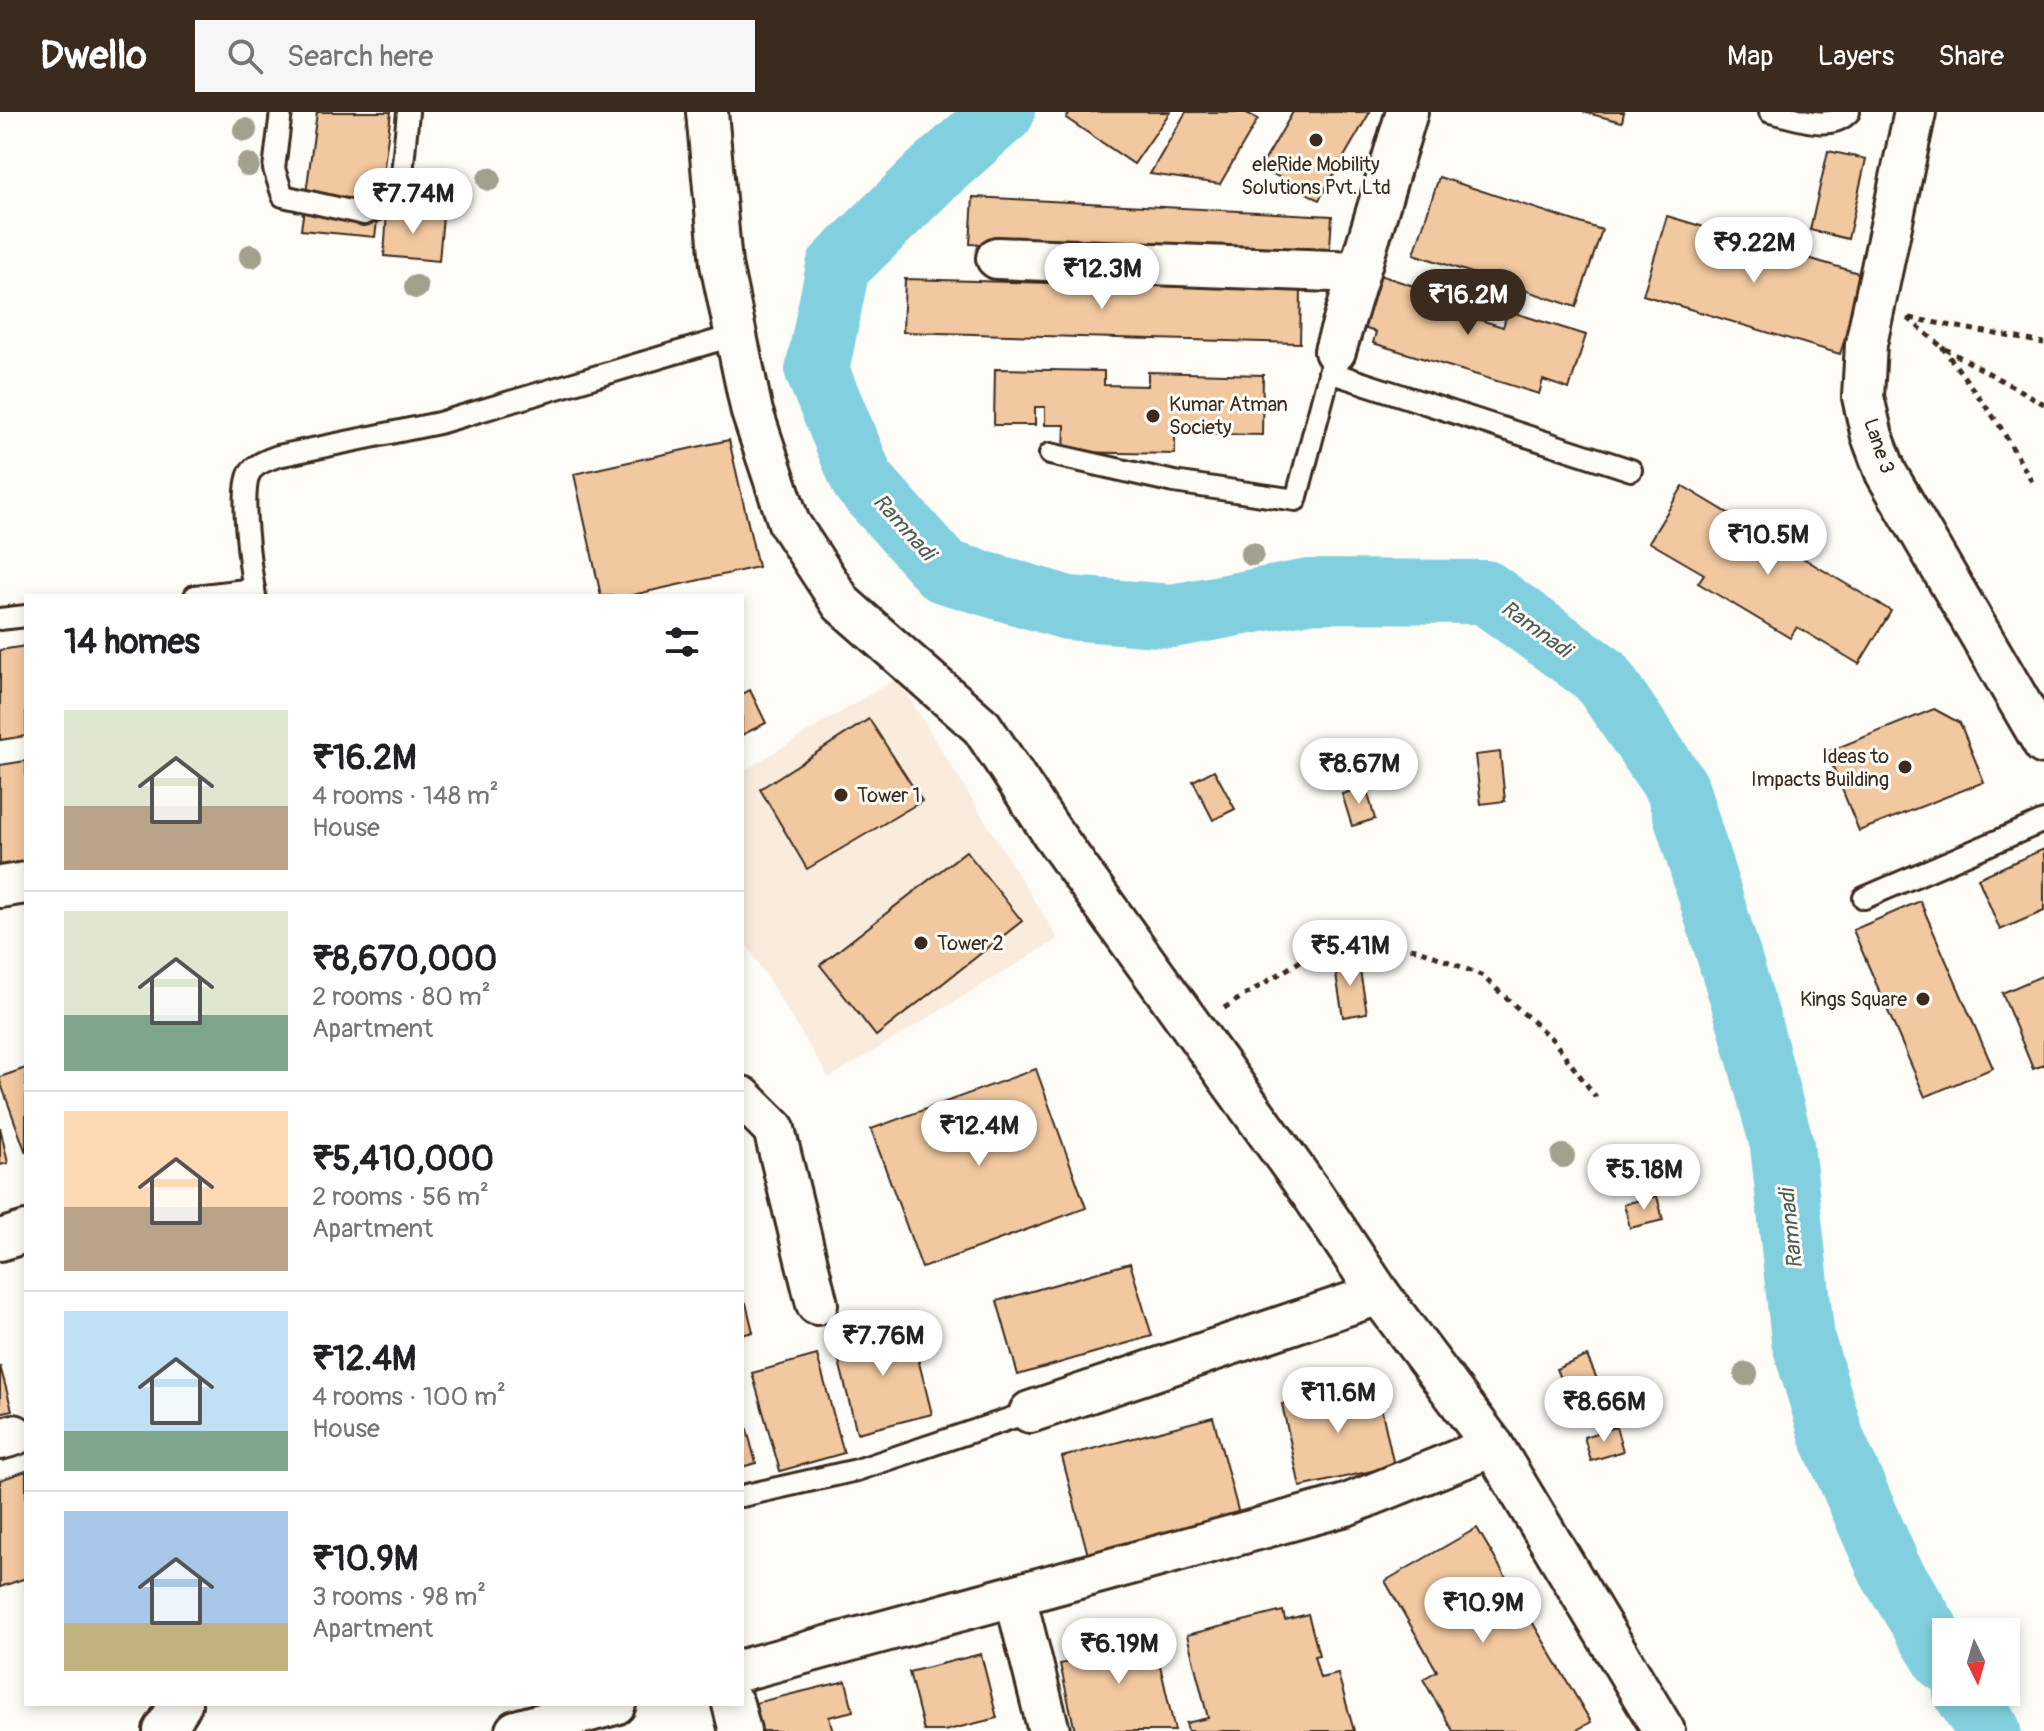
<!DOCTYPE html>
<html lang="en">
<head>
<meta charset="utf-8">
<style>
	body { margin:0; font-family:Pangolin,sans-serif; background:#f6f6f6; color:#202124; height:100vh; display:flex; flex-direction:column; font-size:30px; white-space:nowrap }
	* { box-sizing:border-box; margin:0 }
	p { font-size:26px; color:#757577 }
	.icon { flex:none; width:44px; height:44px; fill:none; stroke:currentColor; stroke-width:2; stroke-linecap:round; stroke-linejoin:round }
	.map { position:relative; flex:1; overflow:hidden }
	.side { position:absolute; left:24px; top:482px; width:720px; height:1112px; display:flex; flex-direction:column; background:#fff; border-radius:0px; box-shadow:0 4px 12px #0003 }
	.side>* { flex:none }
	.needle { width:52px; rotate:175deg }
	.tools { position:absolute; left:1932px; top:1506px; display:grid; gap:16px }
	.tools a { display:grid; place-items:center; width:88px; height:88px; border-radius:0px; background:#fff; box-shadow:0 4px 12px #0003; font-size:40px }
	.price { position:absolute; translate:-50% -68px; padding:0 18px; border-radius:28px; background:#fff; color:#222; font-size:26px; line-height:52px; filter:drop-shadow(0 2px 4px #0008) }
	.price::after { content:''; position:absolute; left:50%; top:48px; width:24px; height:18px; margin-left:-12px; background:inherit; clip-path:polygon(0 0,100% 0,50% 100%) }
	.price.current { background:#3b2a1e; color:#fff }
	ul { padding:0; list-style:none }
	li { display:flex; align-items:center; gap:24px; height:200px; padding:0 40px }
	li+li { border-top:2px solid #e0e0e0 }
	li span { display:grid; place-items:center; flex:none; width:224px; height:160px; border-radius:0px; color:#555 }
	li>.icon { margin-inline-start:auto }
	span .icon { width:96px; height:96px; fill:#fffc; stroke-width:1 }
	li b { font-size:34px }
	h2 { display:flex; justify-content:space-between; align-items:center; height:96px; padding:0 40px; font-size:34px }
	header { display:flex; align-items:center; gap:48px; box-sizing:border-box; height:112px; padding:0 40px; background:#3b2a1e; color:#fff }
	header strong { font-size:38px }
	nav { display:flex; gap:44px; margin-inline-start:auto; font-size:28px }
	.search { width:560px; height:72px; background:#f6f6f6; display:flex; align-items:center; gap:20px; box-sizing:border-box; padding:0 28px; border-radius:0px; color:#757577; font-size:30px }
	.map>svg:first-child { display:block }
</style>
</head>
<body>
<header>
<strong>Dwello</strong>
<div class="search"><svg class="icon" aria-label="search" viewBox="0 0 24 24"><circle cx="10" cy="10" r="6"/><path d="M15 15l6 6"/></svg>Search here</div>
<nav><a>Map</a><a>Layers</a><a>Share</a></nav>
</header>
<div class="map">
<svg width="2044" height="1619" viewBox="0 0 2044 1619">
	<rect width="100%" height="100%" fill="#fdfcf7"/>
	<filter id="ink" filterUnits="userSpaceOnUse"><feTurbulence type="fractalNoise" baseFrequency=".0125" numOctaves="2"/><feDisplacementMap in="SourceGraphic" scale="16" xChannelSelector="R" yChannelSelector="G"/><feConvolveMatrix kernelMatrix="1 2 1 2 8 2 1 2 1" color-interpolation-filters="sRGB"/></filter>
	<g filter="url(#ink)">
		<!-- built -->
		<path fill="#f9ecdd" d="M897,566L1058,827L829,966L742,825V660Z"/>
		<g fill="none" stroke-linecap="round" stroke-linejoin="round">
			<!-- river -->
			<g stroke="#82d0df" stroke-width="64">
				<path d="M1003,0L933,62L838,155L817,259L863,369L943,459L1068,496L1172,504L1309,479L1485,480L1600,563L1677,676L1750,913L1782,1033L1803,1228L1833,1328L1890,1458L1946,1549"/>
				<path d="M1965,1580L1989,1619"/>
			</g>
		</g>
		<!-- building -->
		<g fill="#f1c8a0" stroke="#3b2a1e" stroke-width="2">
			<path d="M317,0H391L375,125L301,118Z"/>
			<path d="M1071,0H1170L1134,52L1066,6Z"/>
			<path d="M1186,0H1245L1258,7L1220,72L1150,62Z"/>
			<path d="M1293,0H1370L1319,88L1261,55Z"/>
			<path d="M1583,0H1624L1622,10Z"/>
			<path d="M1828,39L1866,47L1848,127L1810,118Z"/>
			<path d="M1439,65L1602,118L1576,195L1414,142Z"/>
			<path d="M973,85L1332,104L1329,150L970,132Z"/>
			<path d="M387,100L443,104L439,149L384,144Z"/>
			<path d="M1667,104L1865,163L1840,242L1643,183Z"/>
			<path d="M1370,160L1445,184L1442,196L1503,215L1508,199L1586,223L1569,277L1543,268L1539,282L1373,231L1376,220L1353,213Z"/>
			<path d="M905,167L1301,178L1300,231L903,220Z"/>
			<path d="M995,257L1104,259V273L1148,274V260L1263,263L1262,323L1175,321V342L1064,340L1065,313H1045V295H1035V313H994Z"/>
			<path d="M729,328L758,455L628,484H601L574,362Z"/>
			<path d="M1683,374L1891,499L1859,552L1797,515L1790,526L1698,471L1704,462L1649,430Z"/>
			<path d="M26,534V624L0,628V538Z"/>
			<path d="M750,578L766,611L742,623V582Z"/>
			<path d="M1934,597L1960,611L1984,670L1859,719L1827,640Z"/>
			<path d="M869,607L922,689L807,757L760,677Z"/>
			<path d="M1500,640L1505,689L1481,692L1475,643Z"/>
			<path d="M26,649V755L0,758V653Z"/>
			<path d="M1214,658L1235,697L1213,708L1193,669Z"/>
			<path d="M1366,675L1375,707L1352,714L1342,682Z"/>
			<path d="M2044,737V799L2000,818L1978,766Z"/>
			<path d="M966,739L1022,809L876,924L820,853Z"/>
			<path d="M1920,789L1993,956L1925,985L1853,818Z"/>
			<path d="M1358,847L1367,901L1343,905L1334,851Z"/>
			<path d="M2044,863V953L2033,957L2002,881Z"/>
			<path d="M26,956V1041L0,969V965Z"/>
			<path d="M1036,957L1086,1096L922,1156L871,1017Z"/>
			<path d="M0,1015L8,1051L0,1053Z"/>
			<path d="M1657,1084L1663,1108L1630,1116L1624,1092Z"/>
			<path d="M1130,1151L1152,1224L1018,1263L997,1189Z"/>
			<path d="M746,1191L753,1220L742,1223V1192Z"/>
			<path d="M909,1211L932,1302L857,1321L834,1229Z"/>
			<path d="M817,1243L844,1341L780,1359L752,1261Z"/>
			<path d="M1587,1244L1597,1267L1566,1280L1556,1257Z"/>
			<path d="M0,1254L12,1298L0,1301Z"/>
			<path d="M1376,1272L1394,1354L1300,1375L1282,1292Z"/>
			<path d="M742,1299L756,1351L742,1355Z"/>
			<path d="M1213,1305L1239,1402L1088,1443L1062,1345Z"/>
			<path d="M1616,1315L1623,1339L1591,1349L1584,1325Z"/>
			<path d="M26,1359V1466L0,1475V1368Z"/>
			<path d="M1477,1416L1591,1610L1575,1619H1453L1423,1567L1437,1559L1385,1469Z"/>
			<path d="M1283,1499L1285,1508L1308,1502L1319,1543L1314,1544L1320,1566L1338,1562L1354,1619H1188L1186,1611L1208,1606L1187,1523Z"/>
			<path d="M1151,1514L1175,1619H1075L1060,1552L1093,1545L1089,1527Z"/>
			<path d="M981,1542L997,1606L944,1619H924L909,1560Z"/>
			<path d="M846,1569L853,1599L829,1605L833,1619H749L743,1594Z"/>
		</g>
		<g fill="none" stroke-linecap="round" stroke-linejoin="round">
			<defs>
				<g id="service">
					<path d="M281,0L274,57L283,84L364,102L392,92L402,62L408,0"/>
					<path d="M1770,0C1795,5 1830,21 1849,0"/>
					<path d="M1329,260L1631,358"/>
					<path d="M1050,342L1174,370L1296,388L1335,239"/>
					<path d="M195,484L254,477"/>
					<path d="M255,484C251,461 238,376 251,359C256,352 269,347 278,344L439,311L736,223"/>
					<path d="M0,507L26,504"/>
					<path d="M1864,786L2044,709"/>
					<path d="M742,1384L857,1358L1030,1300"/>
				</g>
				<g id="minor">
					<path d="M707,0L721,152L752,300L789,411L842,492L982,615L1051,719L1312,1082L1379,1182L1493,1334L1664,1619"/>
					<path d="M1915,0L1866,232L1863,285L1872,324L1886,361L2044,632"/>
					<path d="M997,146L1358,160"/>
					<path d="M1335,239L1407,0"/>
					<path d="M0,775L26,771"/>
					<path d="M742,985L774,1017L817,1192"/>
					<path d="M0,1128L26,1120"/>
					<path d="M1030,1300L1379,1182"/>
					<path d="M0,1327L14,1323"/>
					<path d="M1015,1484L1049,1619"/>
					<path d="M742,1558L1346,1393L1493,1334"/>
					<path d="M733,1592L740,1619"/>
					<path d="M164,1619L181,1592"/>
					<path d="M516,1619L615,1592"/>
				</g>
			</defs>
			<!-- service casing -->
			<use href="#service" stroke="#3b2a1e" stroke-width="26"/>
			<!-- minor casing -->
			<use href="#minor" stroke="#3b2a1e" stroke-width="46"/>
			<!-- path -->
			<g stroke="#3b2a1e" stroke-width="5" stroke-dasharray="6 6" stroke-linecap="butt">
				<path d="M1908,206L1942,235L2044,292"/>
				<path d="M1910,206L2044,231"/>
				<path d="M1942,235L1998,311L2034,373"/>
				<path d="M1224,896L1320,837L1363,830L1417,837L1481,863L1553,928L1596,985"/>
			</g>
			<!-- service -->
			<use href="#service" stroke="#fdfcf7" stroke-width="20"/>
			<!-- minor -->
			<use href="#minor" stroke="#fdfcf7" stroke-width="40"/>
		</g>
		<!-- trees -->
		<g fill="#a4a08e">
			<circle cx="245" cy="18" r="12"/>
			<circle cx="248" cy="53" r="12"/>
			<circle cx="489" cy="67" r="12"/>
			<circle cx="251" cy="144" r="12"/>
			<circle cx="416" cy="175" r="12"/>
			<circle cx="1252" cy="442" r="12"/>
			<circle cx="1563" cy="1044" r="12"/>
			<circle cx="1746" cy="1262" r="12"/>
		</g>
	</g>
	<!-- markers -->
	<g fill="#3b2a1e" stroke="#fdfcf7" stroke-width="3">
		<circle cx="1316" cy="28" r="8"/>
		<circle cx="1153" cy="304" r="8"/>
		<circle cx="1905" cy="655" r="8"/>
		<circle cx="841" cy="683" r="8"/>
		<circle cx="921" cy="831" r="8"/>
		<circle cx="1923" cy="887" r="8"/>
	</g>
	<g text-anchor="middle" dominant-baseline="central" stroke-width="6" stroke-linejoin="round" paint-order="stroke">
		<!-- poi labels -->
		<g font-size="20" fill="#3b2a1e" stroke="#fdfcf7" text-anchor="start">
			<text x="1316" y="52" text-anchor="middle">eleRide Mobility<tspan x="1316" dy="23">Solutions Pvt. Ltd</tspan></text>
			<text x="1169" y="292">Kumar Atman<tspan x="1169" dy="23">Society</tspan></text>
			<text x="1889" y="644" text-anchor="end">Ideas to<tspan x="1889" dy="23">Impacts Building</tspan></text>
			<text x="857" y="683">Tower 1</text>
			<text x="937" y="831">Tower 2</text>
			<text x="1907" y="887" text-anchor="end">Kings Square</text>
		</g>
		<!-- street labels -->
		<g font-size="20" fill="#3b2a1e" stroke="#fdfcf7">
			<text transform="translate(1879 334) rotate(71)">Lane 3</text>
		</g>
		<!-- water labels -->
		<g font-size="22" font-style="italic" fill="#505c58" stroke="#fdfcf7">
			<text transform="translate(904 415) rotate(48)">Ramnadi</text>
			<text transform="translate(1536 517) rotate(36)">Ramnadi</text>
			<text transform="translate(1791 1117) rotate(-96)">Ramnadi</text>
		</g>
	</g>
</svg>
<div class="tools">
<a><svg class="needle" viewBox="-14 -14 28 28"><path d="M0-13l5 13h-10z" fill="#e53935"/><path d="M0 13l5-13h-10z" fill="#757577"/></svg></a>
</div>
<b class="price" style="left:413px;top:124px">₹7.74M</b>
<b class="price" style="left:1754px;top:173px">₹9.22M</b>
<b class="price" style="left:1102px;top:199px">₹12.3M</b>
<b class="price current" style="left:1468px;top:225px">₹16.2M</b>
<b class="price" style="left:1768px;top:465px">₹10.5M</b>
<b class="price" style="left:1359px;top:694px">₹8.67M</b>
<b class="price" style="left:1350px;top:876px">₹5.41M</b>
<b class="price" style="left:979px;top:1056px">₹12.4M</b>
<b class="price" style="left:1644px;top:1100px">₹5.18M</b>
<b class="price" style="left:883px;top:1266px">₹7.76M</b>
<b class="price" style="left:1338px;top:1323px">₹11.6M</b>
<b class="price" style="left:1604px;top:1332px">₹8.66M</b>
<b class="price" style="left:1483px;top:1533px">₹10.9M</b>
<b class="price" style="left:1119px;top:1574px">₹6.19M</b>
<section class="side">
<h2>14 homes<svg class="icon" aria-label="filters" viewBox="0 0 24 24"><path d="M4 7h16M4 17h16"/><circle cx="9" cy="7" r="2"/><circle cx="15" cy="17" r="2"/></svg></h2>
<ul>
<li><span style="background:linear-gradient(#dfe7d0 60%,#b9a48a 0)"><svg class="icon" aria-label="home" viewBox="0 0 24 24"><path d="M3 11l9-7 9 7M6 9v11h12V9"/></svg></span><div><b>₹16.2M</b><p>4 rooms · 148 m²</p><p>House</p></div></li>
<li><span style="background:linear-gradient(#dfe7d0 65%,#7fa58c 0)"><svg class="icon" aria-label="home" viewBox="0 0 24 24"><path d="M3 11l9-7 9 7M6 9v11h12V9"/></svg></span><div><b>₹8,670,000</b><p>2 rooms · 80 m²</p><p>Apartment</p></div></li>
<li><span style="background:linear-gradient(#ffd9b3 60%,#b9a48a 0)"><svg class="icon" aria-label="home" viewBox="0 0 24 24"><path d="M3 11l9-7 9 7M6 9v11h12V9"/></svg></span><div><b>₹5,410,000</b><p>2 rooms · 56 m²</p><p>Apartment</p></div></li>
<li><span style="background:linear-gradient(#bfe0f5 75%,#7fa58c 0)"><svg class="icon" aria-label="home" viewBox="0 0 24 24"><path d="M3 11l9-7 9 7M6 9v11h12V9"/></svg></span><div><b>₹12.4M</b><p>4 rooms · 100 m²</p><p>House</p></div></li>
<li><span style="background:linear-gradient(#a9c7e8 70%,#c2b280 0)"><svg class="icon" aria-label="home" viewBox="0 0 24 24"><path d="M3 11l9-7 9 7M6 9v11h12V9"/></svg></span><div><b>₹10.9M</b><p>3 rooms · 98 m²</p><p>Apartment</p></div></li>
</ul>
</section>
</div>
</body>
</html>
